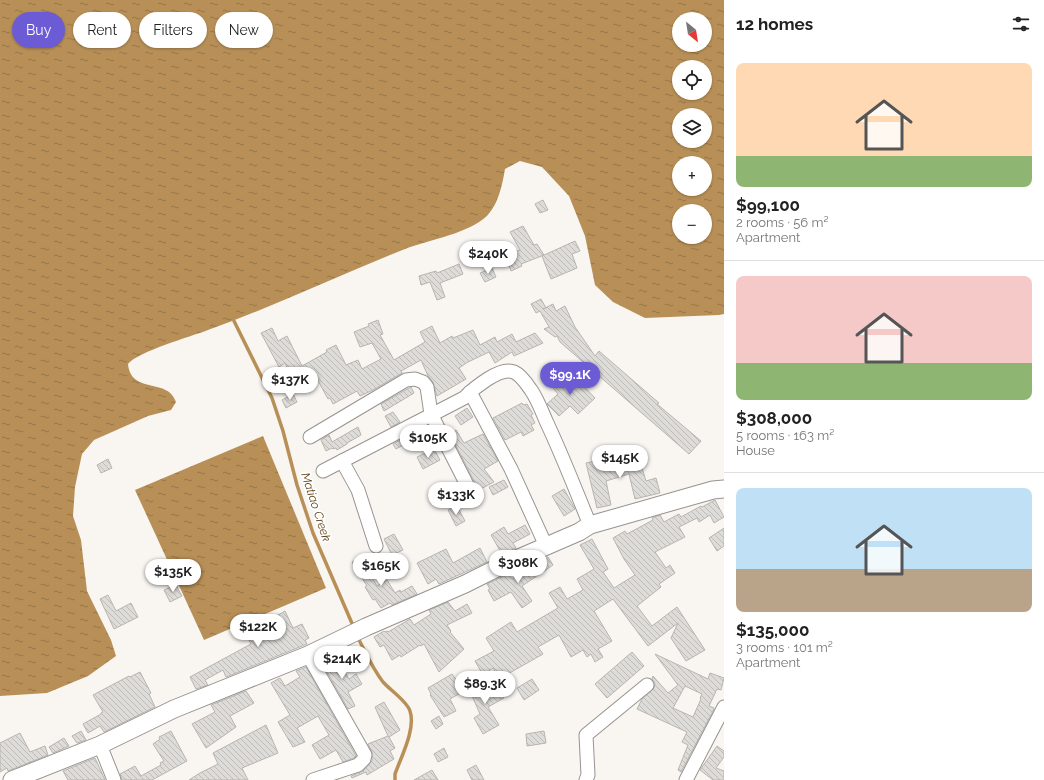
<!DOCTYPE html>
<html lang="en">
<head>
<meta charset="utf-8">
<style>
	body { margin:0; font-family:Raleway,sans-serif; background:#f6f6f6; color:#222; height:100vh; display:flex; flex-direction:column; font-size:15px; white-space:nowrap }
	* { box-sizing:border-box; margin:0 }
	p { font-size:13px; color:#767676 }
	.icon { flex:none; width:22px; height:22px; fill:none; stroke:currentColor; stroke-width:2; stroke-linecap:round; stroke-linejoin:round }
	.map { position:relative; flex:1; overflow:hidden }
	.panel { display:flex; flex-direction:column; background:#fff; width:320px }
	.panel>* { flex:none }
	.top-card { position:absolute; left:12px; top:12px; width:380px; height:36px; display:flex; gap:8px }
	.needle { width:26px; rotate:150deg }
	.fabs { position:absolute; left:672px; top:12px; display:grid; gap:8px }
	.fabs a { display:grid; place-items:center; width:40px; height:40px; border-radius:50%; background:#fff; box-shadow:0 1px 3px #0004; font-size:20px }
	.price { position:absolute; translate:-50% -34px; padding:0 9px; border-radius:14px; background:#fff; color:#222; font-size:13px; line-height:26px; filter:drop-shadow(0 1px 2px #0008) }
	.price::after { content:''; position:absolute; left:50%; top:24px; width:12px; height:9px; margin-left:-6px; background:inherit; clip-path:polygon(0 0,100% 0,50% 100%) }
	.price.current { background:#6b5bd4; color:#fff }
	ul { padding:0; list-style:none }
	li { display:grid; align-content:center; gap:8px; height:212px; padding:0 12px }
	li+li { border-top:1px solid #e0e0e0 }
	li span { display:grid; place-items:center; height:124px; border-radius:8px; color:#555 }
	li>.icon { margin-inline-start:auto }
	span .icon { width:72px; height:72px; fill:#fffc; stroke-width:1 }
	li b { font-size:17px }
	h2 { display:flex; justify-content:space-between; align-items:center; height:48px; padding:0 12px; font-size:17px }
	.tag { padding:0 14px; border-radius:18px; background:#fff; box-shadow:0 1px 3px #0004; font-size:14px; line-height:36px }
	.tag.current { background:#6b5bd4; color:#fff }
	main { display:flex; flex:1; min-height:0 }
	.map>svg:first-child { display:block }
</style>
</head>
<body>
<main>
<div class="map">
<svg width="724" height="780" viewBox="0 0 724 780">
	<defs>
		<pattern id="water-ripples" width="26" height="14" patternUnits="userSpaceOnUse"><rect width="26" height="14" fill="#b89057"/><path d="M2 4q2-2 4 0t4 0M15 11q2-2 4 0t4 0" fill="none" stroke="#957547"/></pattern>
		<pattern id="building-back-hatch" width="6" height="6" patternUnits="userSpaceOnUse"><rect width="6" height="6" fill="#dedcd8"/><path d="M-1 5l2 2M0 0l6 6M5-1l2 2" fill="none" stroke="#bebcb8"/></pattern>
	</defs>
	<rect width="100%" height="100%" fill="#f9f6f2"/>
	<!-- water -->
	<g fill="url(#water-ripples)" fill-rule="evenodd">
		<path d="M0,0H724V314L719,315L645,318L613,302L595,285L585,236L569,196L542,167L520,161L505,169C502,187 497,210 482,220C461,235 429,240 405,249C339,275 275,306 208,330C190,337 139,351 128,364C131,395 168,377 176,402L171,410L148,416L94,440L82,454L75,487L73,516L81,540L87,591L111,640L116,656L88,676L47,693L0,696ZM679,19H705V45H679ZM679,67H705V93H679ZM679,115H705V141H679ZM679,163H705V189H679ZM679,211H705V237H679Z"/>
		<path d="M263,436L326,588L204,640L135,490Z"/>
	</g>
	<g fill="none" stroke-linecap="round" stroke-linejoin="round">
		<!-- stream -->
		<g stroke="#b89057" stroke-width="3.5">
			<path d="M234,321L272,398L283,431L297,485L313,533L354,628"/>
			<path d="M357,636C365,651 372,668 383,682C390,690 407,701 410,711C416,729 401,757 395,774V780"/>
		</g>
	</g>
	<!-- building -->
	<g fill="url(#building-back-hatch)" stroke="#b8b5b1" fill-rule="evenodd">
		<path d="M543,200L548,210L540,213L535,204Z"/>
		<path d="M523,226L534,245L537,244L544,255L521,264L522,266L511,271L505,256L520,250L510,232Z"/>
		<path d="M575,241L580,251L572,254L577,268L551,279L542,256Z"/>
		<path d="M459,264L463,274L440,283L445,297L437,300L430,282L421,285L419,276L436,271L437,273Z"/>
		<path d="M492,268L496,277L485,282L480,273Z"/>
		<path d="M541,299L546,308L543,309L553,304L556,311L565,306L575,327L595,356L599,351L659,403L657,404L701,441L689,454L560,342L557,336L555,337L544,329L549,327L540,311L536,313L531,304Z"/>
		<path d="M378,320L383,334L380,335L394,360L425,342L420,332L432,326L440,343L452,336L453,338L473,330L480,345L495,337L497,342L512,334L516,342L535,333L543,343L514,356L512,352L495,363L489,352L468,362L459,368L466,379L437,396L433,382L428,376L421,360L401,371L402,373L373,390L360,396L357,391L333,404L330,398L328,399L315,375L296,385L285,363L279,367L261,333L272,328L278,341L287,336L302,366L327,352L326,350L336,345L346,365L358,360L362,369L381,359L372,343L360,347L354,332L369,326L368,324Z"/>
		<path d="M570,372L595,398L578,414L570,406L559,416L547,404L558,394L553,388Z"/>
		<path d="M411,387L414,393L384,411L381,404Z"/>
		<path d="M293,394L297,402L286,408L282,400Z"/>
		<path d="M522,403L523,405L527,404L533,414L531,415L535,423L531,425L534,430L523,436L521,432L505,440L493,418Z"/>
		<path d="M467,408L473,417L461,425L455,416Z"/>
		<path d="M393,412L400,422L391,427L385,416Z"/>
		<path d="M358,427L361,435L347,443V444L337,450L336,448L333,449L332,448L326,451L321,440L329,435L332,442Z"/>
		<path d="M456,430L464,443L483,434L498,461L484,469L494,482L473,493L472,491L475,486L474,481L450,434Z"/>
		<path d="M408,436L410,441L396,449L393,444Z"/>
		<path d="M434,449L440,460L423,469L417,457Z"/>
		<path d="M638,455L646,481L656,478L660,493L635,499L629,474L606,481L611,505L597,508L586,463L600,460L602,467Z"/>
		<path d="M108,459L112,468L101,473L97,465Z"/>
		<path d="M504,480L508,487L493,495L489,487Z"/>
		<path d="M564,489L575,509L564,516L552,496Z"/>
		<path d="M715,500L724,517L714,523L710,515L699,522L697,518L679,527L685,537L655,552L666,568L670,565L675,573L659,584L661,587L637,606L652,626L677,607L705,650L686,661L671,638L678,623L648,646L613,599L594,611L612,641L598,649L603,657L595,662L591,654L587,657L583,650L571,657L559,635L538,647L543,654L499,679L493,668L483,675L475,661L494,651L486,638L511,622L517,632L558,608L549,593L560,587L567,599L583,590L577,579L594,569L580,545L592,539L608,569L603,572L614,588L635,575L624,559L613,538L625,531L627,534L653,520L652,518L660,515L664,522L679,514L681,517L701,506L702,507Z"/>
		<path d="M457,506L465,521L456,526L448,510Z"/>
		<path d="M525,525L530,534L513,543L516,548L502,554L491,535L504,527L508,534Z"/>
		<path d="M724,528V546L717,551L709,538Z"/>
		<path d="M394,534L403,550L392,555L384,539Z"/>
		<path d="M480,548L487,562L439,584L436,579L428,584L417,563L446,549L453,563Z"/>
		<path d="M364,557L372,569L368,571L377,586L387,580L395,593L400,590L401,592L412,586L417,594L392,605L390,603L381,608L375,599L373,600L365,587L367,586L352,562L359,558L360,560Z"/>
		<path d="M548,557L553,565L522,586L532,601L522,608L511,592L494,601L488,590L490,589L487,584L508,574L512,579Z"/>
		<path d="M176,585L182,596L170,602L164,590Z"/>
		<path d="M108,595L116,611L131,603L138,617L114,629L100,599Z"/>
		<path d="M448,602L455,611L467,604L472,613L447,625L451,631L450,632L464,649L439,672L424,644L421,646L420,645L401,657L400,655L392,660L384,645L380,647L374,637L384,631L385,632L387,631L388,632L410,619L414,625L431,614L429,610Z"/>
		<path d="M285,611L293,628L302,624L309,638L305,640L307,644L226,677L223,670L205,680L208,685L196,689L190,677L251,644L242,628L259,620L262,624Z"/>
		<path d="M632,652L644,666L607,698L595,684Z"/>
		<path d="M655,654L708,679L710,673L724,678L721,690L717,689L709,706L714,708L713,711L681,772L678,770L688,745L682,742L687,732L637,709L642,699L654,688L655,683L652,679L653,676L668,693L678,685ZM685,686L702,694L700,698L701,699L693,717L673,708Z"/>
		<path d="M336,657L349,679L356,674L362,684L348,692L355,706L348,709L321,661L325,659L327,662Z"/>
		<path d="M306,667L356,756L354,758L343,762L336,750L320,759L312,745L329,735L318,716L297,728L305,742L293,747L278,722L290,715L271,683L280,678L285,686L300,677L296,671Z"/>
		<path d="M140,672L151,693L149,694L155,707L104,732L100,726L88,733L83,724L101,714V713L103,712L93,695L129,676L130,677Z"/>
		<path d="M452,674L464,691L450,699L456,711L444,717L430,695L431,694L428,688Z"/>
		<path d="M474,677L485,694L498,687L504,698L488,707L499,725L483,734L474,718L480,714L466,682Z"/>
		<path d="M532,679L539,690L524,700L517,688Z"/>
		<path d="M246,691L254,703L230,716L236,727L206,748L192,724L215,712L211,705Z"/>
		<path d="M384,702L400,730L389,737L395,748L390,751L394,759L367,775L366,772L352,778L351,776L363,771L372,761V752L368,744L388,736L375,707Z"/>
		<path d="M439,716L443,724L436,729L431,721Z"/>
		<path d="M266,725L278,753L242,768L248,780H189L200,773L218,764L213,753Z"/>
		<path d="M81,731L86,740L77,743L72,736Z"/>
		<path d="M171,731L187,761L152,780H122L120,774L135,766L141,776L161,765L160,763L164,761L153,744L160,739L159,737Z"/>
		<path d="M544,731L546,743L527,746L526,734Z"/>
		<path d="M20,733L30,752L45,746L48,755L8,771L7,768L0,772V743Z"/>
		<path d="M64,738L69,746L53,753L49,747Z"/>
		<path d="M717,746L724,751V757L716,768L724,771V780H713L700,770Z"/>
		<path d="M444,748L448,757L438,762L434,754Z"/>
		<path d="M95,758L105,780H68L63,771Z"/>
		<path d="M476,765L484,780H472L467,770Z"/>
		<path d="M432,770L438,780H414Z"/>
	</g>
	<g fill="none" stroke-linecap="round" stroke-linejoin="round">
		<defs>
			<g id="minor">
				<path d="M470,392L511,469L546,546"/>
				<path d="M310,437L406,380L415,379L423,382L427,387L431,414L467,485"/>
				<path d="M342,461L358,490L376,546"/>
				<path d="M323,471L464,398C473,389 500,366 514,372C521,375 527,384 531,390C538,400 542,412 547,423C563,457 576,491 590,525"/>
				<path d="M308,655L365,755L364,759L358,765L313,780"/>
				<path d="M100,745L114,780"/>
				<path d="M586,780L588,775L586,735L647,685"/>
				<path d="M686,780L724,707"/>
			</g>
			<path id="tertiary" d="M12,780L100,745L174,709L308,655L366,627L465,584L505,564L579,532L590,525L713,490L724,489"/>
		</defs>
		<!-- minor casing -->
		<use href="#minor" stroke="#969390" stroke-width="15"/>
		<!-- tertiary casing -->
		<use href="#tertiary" stroke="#969390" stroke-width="19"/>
		<!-- minor -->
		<use href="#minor" stroke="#fff" stroke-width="13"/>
		<!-- tertiary -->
		<use href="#tertiary" stroke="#fff" stroke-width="17"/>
	</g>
	<g text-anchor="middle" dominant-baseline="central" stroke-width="3.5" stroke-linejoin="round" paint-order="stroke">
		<!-- water labels -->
		<g font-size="12" font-style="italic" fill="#5e4115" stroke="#fff">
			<text transform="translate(316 507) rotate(72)">Matiao Creek</text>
		</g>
	</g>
</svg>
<div class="fabs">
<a><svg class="needle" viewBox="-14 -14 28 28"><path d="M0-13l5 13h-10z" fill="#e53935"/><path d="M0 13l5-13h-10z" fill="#767676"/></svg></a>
<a><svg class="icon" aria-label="locate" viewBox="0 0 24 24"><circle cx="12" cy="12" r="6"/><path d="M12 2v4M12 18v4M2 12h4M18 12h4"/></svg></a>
<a><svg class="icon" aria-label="layers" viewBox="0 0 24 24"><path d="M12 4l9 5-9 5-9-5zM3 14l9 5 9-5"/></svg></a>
<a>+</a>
<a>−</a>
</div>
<b class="price" style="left:488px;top:275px">$240K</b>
<b class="price current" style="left:570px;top:396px">$99.1K</b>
<b class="price" style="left:290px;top:401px">$137K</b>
<b class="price" style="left:428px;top:459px">$105K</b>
<b class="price" style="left:620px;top:479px">$145K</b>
<b class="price" style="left:456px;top:516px">$133K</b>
<b class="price" style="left:518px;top:584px">$308K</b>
<b class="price" style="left:381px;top:587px">$165K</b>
<b class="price" style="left:173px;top:593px">$135K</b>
<b class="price" style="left:258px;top:648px">$122K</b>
<b class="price" style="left:342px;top:680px">$214K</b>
<b class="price" style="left:485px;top:705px">$89.3K</b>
<div class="top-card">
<a class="tag current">Buy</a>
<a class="tag">Rent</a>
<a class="tag">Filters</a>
<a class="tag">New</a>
</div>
</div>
<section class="panel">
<h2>12 homes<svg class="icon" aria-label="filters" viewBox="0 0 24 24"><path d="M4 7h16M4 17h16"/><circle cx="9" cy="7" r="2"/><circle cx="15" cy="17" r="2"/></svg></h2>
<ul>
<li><span style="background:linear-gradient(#ffd9b3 75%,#8fb573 0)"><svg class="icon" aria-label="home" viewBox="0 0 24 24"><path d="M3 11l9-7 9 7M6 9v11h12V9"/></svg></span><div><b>$99,100</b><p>2 rooms · 56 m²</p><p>Apartment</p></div></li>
<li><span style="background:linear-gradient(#f6c9c9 70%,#8fb573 0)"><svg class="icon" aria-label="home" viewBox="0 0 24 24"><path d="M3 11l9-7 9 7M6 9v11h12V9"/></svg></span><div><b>$308,000</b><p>5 rooms · 163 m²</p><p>House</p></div></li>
<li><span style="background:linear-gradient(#bfe0f5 65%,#b9a48a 0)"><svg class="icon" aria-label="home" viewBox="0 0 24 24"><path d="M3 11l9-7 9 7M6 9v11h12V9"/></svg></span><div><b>$135,000</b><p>3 rooms · 101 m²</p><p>Apartment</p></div></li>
</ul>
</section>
</main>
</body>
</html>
